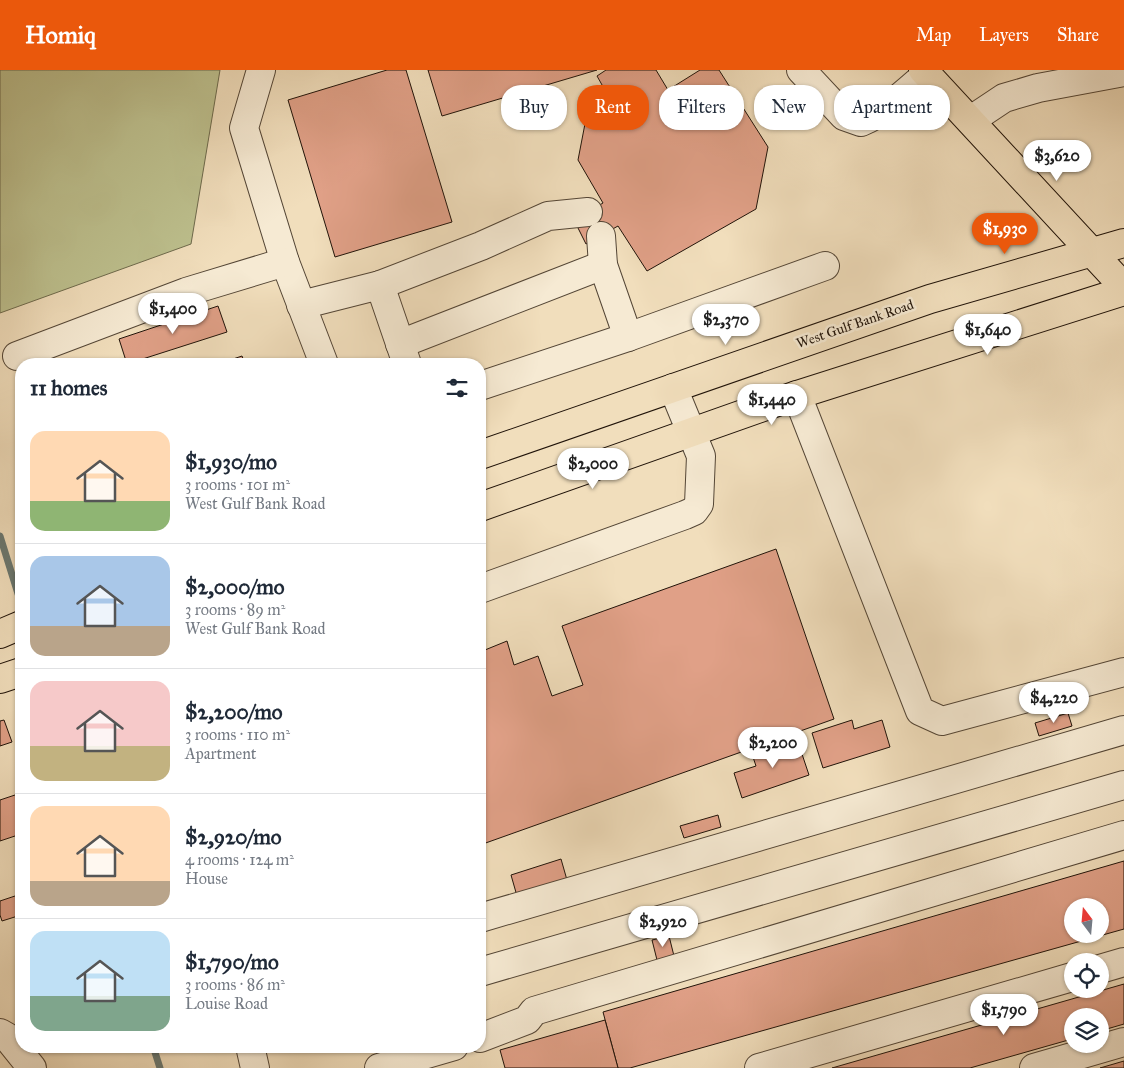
<!DOCTYPE html>
<html lang="en">
<head>
<meta charset="utf-8">
<style>
	body { margin:0; font-family:"IM FELL Great Primer",serif; background:#f2f2f3; color:#1f2937; height:100vh; display:flex; flex-direction:column; font-size:19px; white-space:nowrap }
	* { box-sizing:border-box; margin:0 }
	p { font-size:16px; color:#747a83 }
	.icon { flex:none; width:28px; height:28px; fill:none; stroke:currentColor; stroke-width:2; stroke-linecap:round; stroke-linejoin:round }
	.map { position:relative; flex:1; overflow:hidden }
	.drawer { position:absolute; left:15px; top:288px; width:471px; height:695px; display:flex; flex-direction:column; background:#fff; border-radius:20px; box-shadow:0 1px 4px #0004 }
	.drawer>* { flex:none }
	.hud { position:absolute; left:501px; top:15px; width:475px; height:45px; display:flex; gap:10px }
	.needle { width:32px; rotate:344deg }
	.controls { position:absolute; left:1064px; top:828px; display:grid; gap:10px }
	.controls a { display:grid; place-items:center; width:45px; height:45px; border-radius:50%; background:#fff; box-shadow:0 1px 4px #0004; font-size:25px }
	.price { position:absolute; translate:-50% -42px; padding:0 11px; border-radius:18px; background:#fff; color:#222; font-size:16px; line-height:32px; filter:drop-shadow(0 1px 2px #0008) }
	.price::after { content:''; position:absolute; left:50%; top:30px; width:15px; height:11px; margin-left:-8px; background:inherit; clip-path:polygon(0 0,100% 0,50% 100%) }
	.price.current { background:#ea580c; color:#fff }
	ul { padding:0; list-style:none }
	li { display:flex; align-items:center; gap:15px; height:125px; padding:0 15px }
	li+li { border-top:1px solid #e0e1e3 }
	li span { display:grid; place-items:center; flex:none; width:140px; height:100px; border-radius:15px; color:#555 }
	li>.icon { margin-inline-start:auto }
	span .icon { width:60px; height:60px; fill:#fffc; stroke-width:1 }
	li b { font-size:21px }
	h2 { display:flex; justify-content:space-between; align-items:center; height:60px; padding:0 15px; font-size:21px }
	.tag { padding:0 18px; border-radius:20px; background:#fff; box-shadow:0 1px 4px #0004; font-size:18px; line-height:45px }
	.tag.current { background:#ea580c; color:#fff }
	header { display:flex; align-items:center; gap:30px; box-sizing:border-box; height:70px; padding:0 25px; background:#ea580c; color:#fff }
	header strong { font-size:24px }
	nav { display:flex; gap:28px; margin-inline-start:auto; font-size:18px }
	.map>svg:first-child { display:block }
</style>
</head>
<body>
<header>
<strong>Homiq</strong>
<nav><a>Map</a><a>Layers</a><a>Share</a></nav>
</header>
<div class="map">
<svg width="1124" height="998" viewBox="0 0 1124 998">
	<rect width="100%" height="100%" fill="#f1debc"/>
	<filter id="stains"><feTurbulence type="fractalNoise" baseFrequency=".004" numOctaves="4"/><feColorMatrix values="0 0 0 0 .2 0 0 0 0 .09 0 0 0 0 .02 0 0 0 .5 -.17"/></filter>
	<radialGradient id="worn" r=".72"><stop offset=".6" stop-color="#630" stop-opacity="0"/><stop offset="1" stop-color="#630" stop-opacity=".3"/></radialGradient>
	<!-- green -->
	<path fill="#bdc08e" stroke="#6e6a4c" d="M0,0H220L191,174L0,243Z"/>
	<g fill="none" stroke-linecap="round" stroke-linejoin="round">
		<!-- stream -->
		<g stroke="#6a7871" stroke-width="7">
			<path d="M0,466L19,527"/>
			<path d="M153,976L160,998"/>
		</g>
	</g>
	<!-- building -->
	<g fill="#e0a087" stroke="#201309" fill-rule="evenodd">
		<path d="M387,0H406L452,152L335,187L288,30Z"/>
		<path d="M428,0H597L442,46Z"/>
		<path d="M606,0H656L668,20L700,0H719L768,77L756,139L647,201L618,156L586,174L574,150L603,133L578,90L589,33L606,22L597,6Z"/>
		<path d="M218,236L227,262L127,294L119,269Z"/>
		<path d="M242,286L245,294H218Z"/>
		<path d="M776,479L834,649L480,775V582L507,571L514,595L538,586L552,626L583,615L562,556Z"/>
		<path d="M1068,643L1072,656L1039,666L1035,653Z"/>
		<path d="M4,650L12,672L0,676V651Z"/>
		<path d="M852,650L854,659L882,650L890,677L823,698L812,663Z"/>
		<path d="M797,669L809,705L742,728L734,703L756,696L752,684Z"/>
		<path d="M21,723V764L0,771V730Z"/>
		<path d="M718,745L721,757L684,768L680,756Z"/>
		<path d="M561,789L567,810L517,826L511,805Z"/>
		<path d="M1124,791V859L630,998H618L603,942ZM1072,836H1100V864H1072Z"/>
		<path d="M21,824V845L2,851L0,845V831Z"/>
		<path d="M669,866L674,886L657,890L652,870Z"/>
		<path d="M1124,914V954L1100,961V946H1072V969L970,998H832Z"/>
		<path d="M605,950L618,998H505L500,980Z"/>
		<path d="M1124,991V998H1100Z"/>
	</g>
	<g fill="none" stroke-linecap="round" stroke-linejoin="round">
		<defs>
			<g id="minor">
				<path d="M261,0L244,58L285,192L324,294"/>
				<path d="M801,0L844,46L861,52C887,41 906,22 927,4"/>
				<path d="M971,50L1004,28L1038,18L1124,2"/>
				<path d="M601,166L603,195L628,267"/>
				<path d="M380,215L407,294"/>
				<path d="M301,235L380,215L481,176L548,146L588,142"/>
				<path d="M400,274L603,195"/>
				<path d="M17,286L186,222L285,192"/>
				<path d="M480,316L628,267L825,196"/>
				<path d="M797,325L920,641L942,651L1124,602"/>
				<path d="M480,519L685,445L694,441L699,434L701,386L673,318"/>
				<path d="M480,848L1124,660"/>
				<path d="M1100,899L1124,892"/>
				<path d="M480,902L1124,715"/>
				<path d="M0,963L7,967L32,998"/>
				<path d="M480,968L527,950L534,941L1124,765"/>
				<path d="M250,976L255,998"/>
				<path d="M379,998L454,976"/>
				<path d="M759,998L1072,907"/>
				<path d="M1034,998L1124,972"/>
			</g>
			<g id="major">
				<path d="M923,0L1124,217"/>
				<path d="M480,385L930,229L1124,173"/>
				<path d="M480,437L797,325L1124,221"/>
				<path d="M0,564L21,555"/>
				<path d="M0,609L21,602"/>
			</g>
		</defs>
		<!-- minor casing -->
		<use href="#minor" stroke="#544636" stroke-width="30"/>
		<!-- major casing -->
		<use href="#major" stroke="#201309" stroke-width="30"/>
		<!-- minor -->
		<use href="#minor" stroke="#f6ead3" stroke-width="28"/>
		<!-- major -->
		<use href="#major" stroke="#f1debc" stroke-width="28"/>
	</g>
	<g text-anchor="middle" dominant-baseline="central" stroke-width="5" stroke-linejoin="round" paint-order="stroke">
		<!-- street labels -->
		<g font-size="14" fill="#201309" stroke="#f6ead3">
			<text transform="translate(855 254) rotate(-19)">West Gulf Bank Road</text>
		</g>
	</g>
	<rect width="100%" height="100%" filter="url(#stains)"/>
	<rect width="100%" height="100%" fill="url(#worn)"/>
</svg>
<div class="controls">
<a><svg class="needle" viewBox="-14 -14 28 28"><path d="M0-13l5 13h-10z" fill="#e53935"/><path d="M0 13l5-13h-10z" fill="#747a83"/></svg></a>
<a><svg class="icon" aria-label="locate" viewBox="0 0 24 24"><circle cx="12" cy="12" r="6"/><path d="M12 2v4M12 18v4M2 12h4M18 12h4"/></svg></a>
<a><svg class="icon" aria-label="layers" viewBox="0 0 24 24"><path d="M12 4l9 5-9 5-9-5zM3 14l9 5 9-5"/></svg></a>
</div>
<b class="price" style="left:1057px;top:112px">$3,620</b>
<b class="price current" style="left:1005px;top:185px">$1,930</b>
<b class="price" style="left:173px;top:265px">$1,400</b>
<b class="price" style="left:726px;top:276px">$2,370</b>
<b class="price" style="left:988px;top:286px">$1,640</b>
<b class="price" style="left:772px;top:356px">$1,440</b>
<b class="price" style="left:593px;top:420px">$2,000</b>
<b class="price" style="left:1054px;top:654px">$4,220</b>
<b class="price" style="left:773px;top:699px">$2,200</b>
<b class="price" style="left:663px;top:878px">$2,920</b>
<b class="price" style="left:1004px;top:966px">$1,790</b>
<div class="hud">
<a class="tag">Buy</a>
<a class="tag current">Rent</a>
<a class="tag">Filters</a>
<a class="tag">New</a>
<a class="tag">Apartment</a>
</div>
<section class="drawer">
<h2>11 homes<svg class="icon" aria-label="filters" viewBox="0 0 24 24"><path d="M4 7h16M4 17h16"/><circle cx="9" cy="7" r="2"/><circle cx="15" cy="17" r="2"/></svg></h2>
<ul>
<li><span style="background:linear-gradient(#ffd9b3 70%,#8fb573 0)"><svg class="icon" aria-label="home" viewBox="0 0 24 24"><path d="M3 11l9-7 9 7M6 9v11h12V9"/></svg></span><div><b>$1,930/mo</b><p>3 rooms · 101 m²</p><p>West Gulf Bank Road</p></div></li>
<li><span style="background:linear-gradient(#a9c7e8 70%,#b9a48a 0)"><svg class="icon" aria-label="home" viewBox="0 0 24 24"><path d="M3 11l9-7 9 7M6 9v11h12V9"/></svg></span><div><b>$2,000/mo</b><p>3 rooms · 89 m²</p><p>West Gulf Bank Road</p></div></li>
<li><span style="background:linear-gradient(#f6c9c9 65%,#c2b280 0)"><svg class="icon" aria-label="home" viewBox="0 0 24 24"><path d="M3 11l9-7 9 7M6 9v11h12V9"/></svg></span><div><b>$2,200/mo</b><p>3 rooms · 110 m²</p><p>Apartment</p></div></li>
<li><span style="background:linear-gradient(#ffd9b3 75%,#b9a48a 0)"><svg class="icon" aria-label="home" viewBox="0 0 24 24"><path d="M3 11l9-7 9 7M6 9v11h12V9"/></svg></span><div><b>$2,920/mo</b><p>4 rooms · 124 m²</p><p>House</p></div></li>
<li><span style="background:linear-gradient(#bfe0f5 65%,#7fa58c 0)"><svg class="icon" aria-label="home" viewBox="0 0 24 24"><path d="M3 11l9-7 9 7M6 9v11h12V9"/></svg></span><div><b>$1,790/mo</b><p>3 rooms · 86 m²</p><p>Louise Road</p></div></li>
</ul>
</section>
</div>
</body>
</html>
